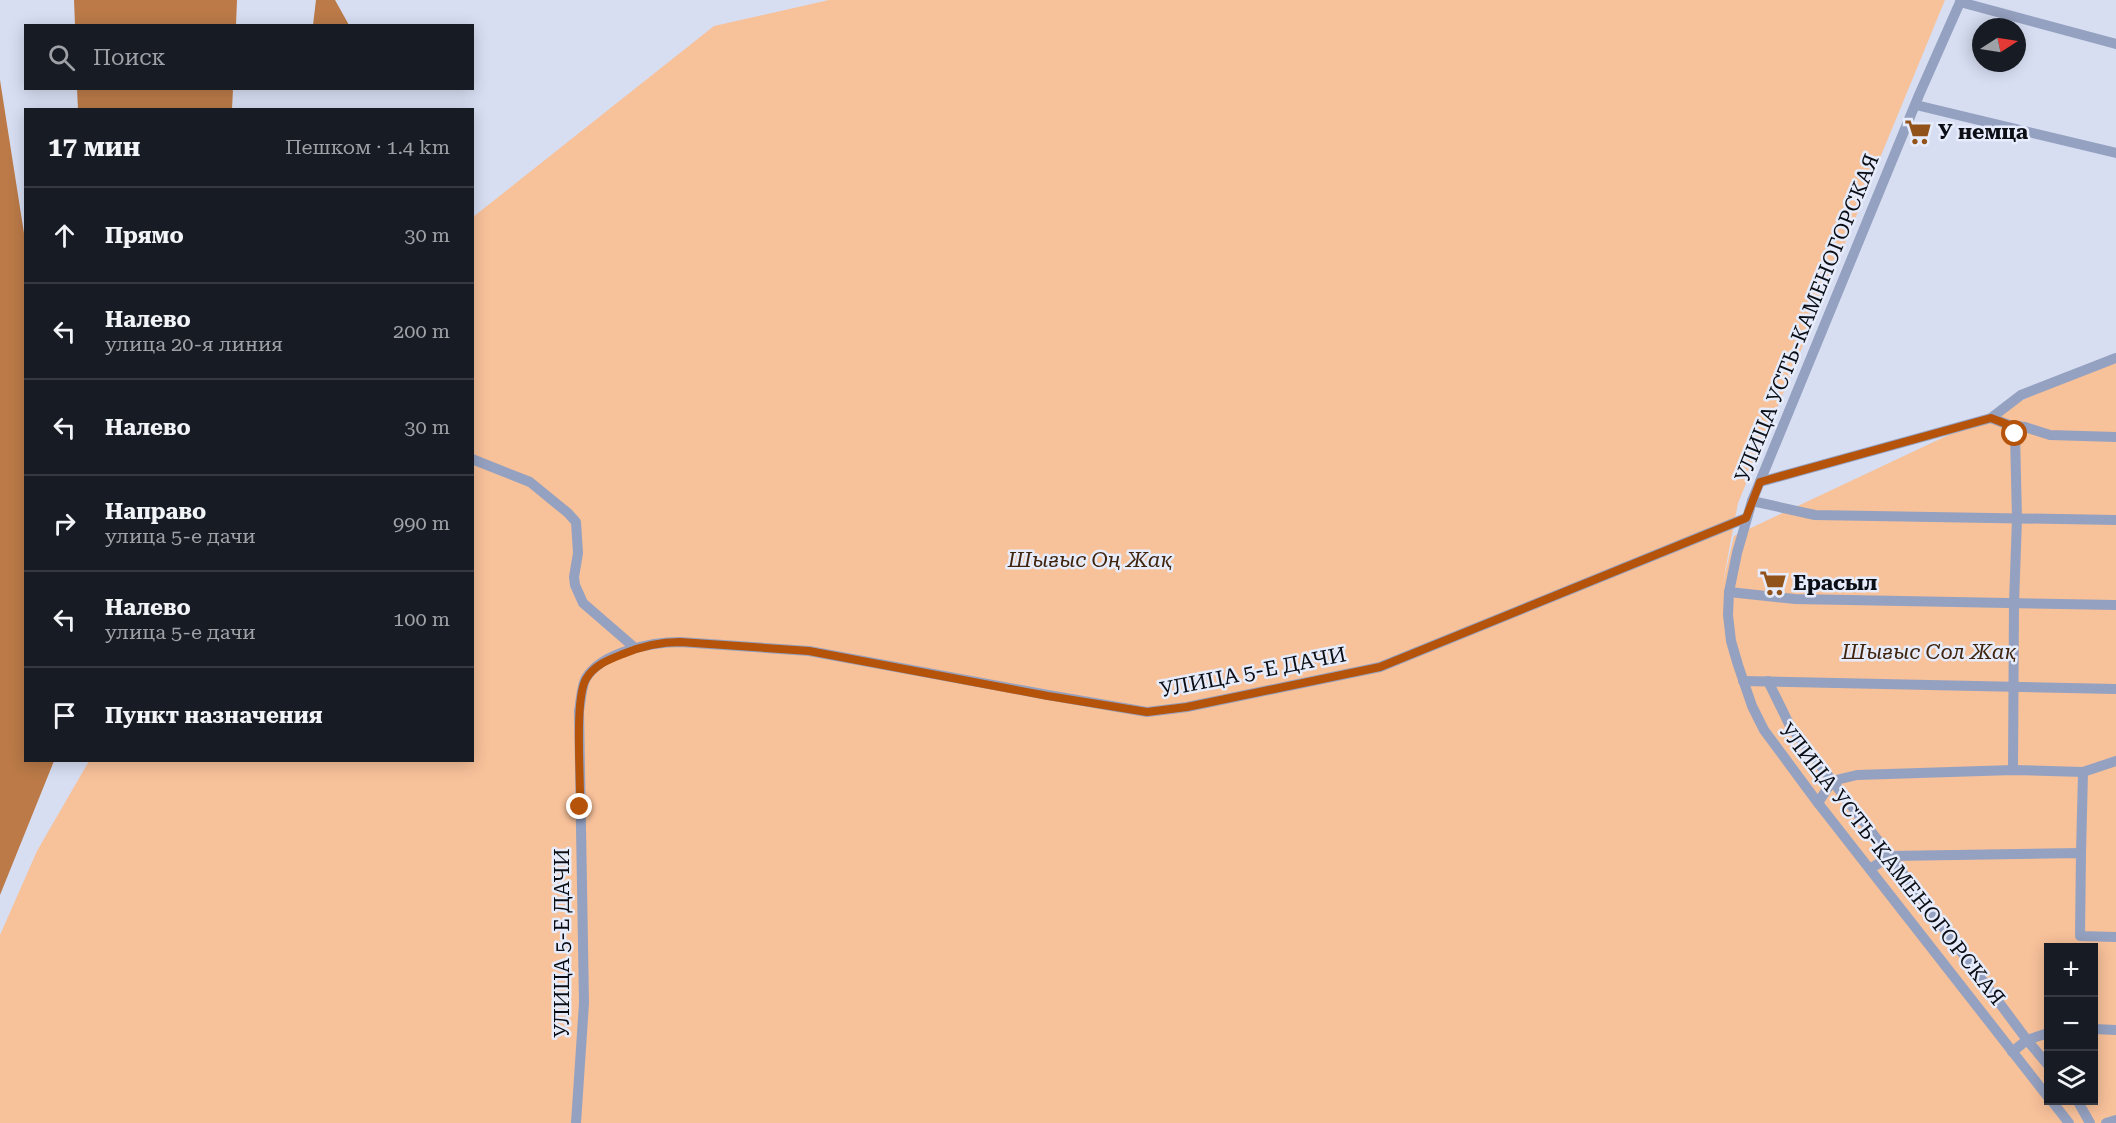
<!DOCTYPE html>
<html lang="ru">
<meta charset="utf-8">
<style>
:root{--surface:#171b24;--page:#20242c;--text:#f1f3f6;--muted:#9ea1a6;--line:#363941}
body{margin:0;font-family:"Roboto Serif",serif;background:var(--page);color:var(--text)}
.controls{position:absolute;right:18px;bottom:18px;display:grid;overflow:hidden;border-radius:0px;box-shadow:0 3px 15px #0003}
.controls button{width:54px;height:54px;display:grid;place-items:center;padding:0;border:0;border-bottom:2px solid var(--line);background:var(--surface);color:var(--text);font:30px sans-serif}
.compass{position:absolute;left:1972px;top:18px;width:54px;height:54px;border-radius:50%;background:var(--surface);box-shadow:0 3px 15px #0003;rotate:78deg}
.stop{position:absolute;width:18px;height:18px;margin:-14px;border:4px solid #b45309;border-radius:50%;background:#fff}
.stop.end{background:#b45309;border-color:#fff;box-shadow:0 2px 6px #0008}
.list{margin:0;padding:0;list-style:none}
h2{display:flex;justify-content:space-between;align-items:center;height:78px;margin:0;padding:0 24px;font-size:26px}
h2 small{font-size:20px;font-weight:400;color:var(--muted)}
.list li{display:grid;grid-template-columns:39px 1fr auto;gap:18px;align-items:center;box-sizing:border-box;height:96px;padding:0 24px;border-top:2px solid var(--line)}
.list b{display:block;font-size:22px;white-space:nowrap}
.list p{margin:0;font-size:20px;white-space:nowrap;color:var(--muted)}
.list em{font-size:20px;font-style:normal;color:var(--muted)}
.icon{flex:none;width:33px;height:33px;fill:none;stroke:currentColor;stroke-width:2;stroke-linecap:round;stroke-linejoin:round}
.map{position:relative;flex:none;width:2116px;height:1123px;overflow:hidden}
.search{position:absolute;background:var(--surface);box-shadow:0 3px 15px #0003;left:24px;top:24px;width:450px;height:66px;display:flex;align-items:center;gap:15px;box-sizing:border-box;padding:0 21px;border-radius:0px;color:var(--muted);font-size:22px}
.panel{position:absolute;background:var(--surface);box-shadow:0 3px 15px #0003;left:24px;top:108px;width:450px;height:654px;border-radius:0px}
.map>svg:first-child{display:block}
.green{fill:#f7c19a;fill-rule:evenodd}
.water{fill:#bb7a48}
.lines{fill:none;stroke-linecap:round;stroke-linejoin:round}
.minor{stroke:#95a1c0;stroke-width:10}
.route{stroke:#b45309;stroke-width:8}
.labels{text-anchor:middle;stroke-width:5;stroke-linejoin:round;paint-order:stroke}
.poi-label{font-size:21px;font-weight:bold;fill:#0b0e14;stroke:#e6ecfb;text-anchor:start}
.street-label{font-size:21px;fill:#0b0e14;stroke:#e6ecfb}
.park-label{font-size:21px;font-style:italic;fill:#40240e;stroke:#e6ecfb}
</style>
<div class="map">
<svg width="2116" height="1123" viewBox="0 0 2116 1123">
<rect width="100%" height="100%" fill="#d7def2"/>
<path class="green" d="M829 0H1945L1738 503 1723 582 1734 536 2116 356V1123H0V935L37 851 89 761 472 760 473 217 714 26ZM2048 948H2094V1100H2048Z"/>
<g class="water">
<path d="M74 0H237L236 25H75Z"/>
<path d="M316 0H335L349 25H313Z"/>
<path d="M0 80 26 246V760L54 761 0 895Z"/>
<path d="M77 89H233L232 109H78Z"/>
</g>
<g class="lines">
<g class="minor">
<path d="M1961 0 1919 95 1752 501 1737 553 1729 592 1728 615 1731 641 1738 665 1752 706 1764 730 1818 803 2048 1097"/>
<path d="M1960 2 2116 44"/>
<path d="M1916 105 2116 153"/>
<path d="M1991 418 2009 425 2015 434 2017 519 2014 603 2013 770"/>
<path d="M2009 425 2025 427 2050 435 2116 437"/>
<path d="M472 459 530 482 568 513 576 522 578 553 574 577 575 585 583 603 635 648"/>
<path d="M1760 482 1991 418 2021 395 2116 358"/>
<path d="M1752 501 1815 515 2116 520"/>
<path d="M1729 592 1795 599 2116 605"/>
<path d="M1743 681 2116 689"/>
<path d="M1768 681 1790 726 1890 856 2027 1040 2048 1065"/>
<path d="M1818 803 1832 781 1857 775 2013 770 2083 772 2116 761"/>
<path d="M2081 853 2083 772"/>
<path d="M1870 869 1890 856 2081 853 2080 936 2116 937"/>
<path d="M2094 1029 2116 1030"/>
<path d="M2012 1052 2027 1040 2048 1033"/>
<path d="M2051 1100 2069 1123"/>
<path d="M2077 1100 2090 1123"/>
<path d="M576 1123 584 1003 579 711C581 701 581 687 586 678 602 652 652 642 680 642L809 651 1048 695 1147 712 1187 707 1380 667 1746 518"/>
<path d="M2106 1123 2116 1120"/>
</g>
</g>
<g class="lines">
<path class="route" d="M580 807C581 780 574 700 586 679 594 665 608 660 623 654 642 646 659 642 680 642L809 651 1048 696 1147 712 1187 707 1380 667 1746 518 1760 482 1991 418 2009 425 2015 434"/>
</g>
<defs>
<symbol id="supermarket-bare" viewBox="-9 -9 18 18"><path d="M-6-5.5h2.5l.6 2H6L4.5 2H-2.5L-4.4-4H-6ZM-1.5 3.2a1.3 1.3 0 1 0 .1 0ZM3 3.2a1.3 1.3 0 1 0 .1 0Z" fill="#92531b" stroke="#e6ecfb" stroke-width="2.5" paint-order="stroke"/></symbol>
</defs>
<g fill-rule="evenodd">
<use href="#supermarket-bare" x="1899" y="113" width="38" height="38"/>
<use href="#supermarket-bare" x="1754" y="564" width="38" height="38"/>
</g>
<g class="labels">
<g class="poi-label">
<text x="1938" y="139">У немца</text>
<text x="1793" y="590">Ерасыл</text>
</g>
<g class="street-label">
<text transform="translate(1807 318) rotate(-68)" y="7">УЛИЦА УСТЬ-КАМЕНОГОРСКАЯ</text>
<text transform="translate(1253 672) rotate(-11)" y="7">УЛИЦА 5-Е ДАЧИ</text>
<text transform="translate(1892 864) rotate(52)" y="7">УЛИЦА УСТЬ-КАМЕНОГОРСКАЯ</text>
<text transform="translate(562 943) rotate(-90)" y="7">УЛИЦА 5-Е ДАЧИ</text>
</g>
<g class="park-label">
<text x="1090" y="567">Шығыс Оң Жақ</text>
<text x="1929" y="659">Шығыс Сол Жақ</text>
</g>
</g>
</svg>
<div class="controls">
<button>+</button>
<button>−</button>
<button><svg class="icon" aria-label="layers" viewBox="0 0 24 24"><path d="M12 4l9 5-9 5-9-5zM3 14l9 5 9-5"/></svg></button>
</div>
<svg class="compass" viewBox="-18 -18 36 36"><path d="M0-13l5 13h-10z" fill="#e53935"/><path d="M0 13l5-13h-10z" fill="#9ea1a6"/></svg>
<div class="stop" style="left:2015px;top:434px"></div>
<div class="stop end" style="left:580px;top:807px"></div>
<div class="search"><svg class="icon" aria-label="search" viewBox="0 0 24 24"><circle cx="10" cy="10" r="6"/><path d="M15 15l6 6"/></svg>Поиск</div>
<section class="panel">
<h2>17 мин<small>Пешком · 1.4 km</small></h2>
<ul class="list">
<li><svg class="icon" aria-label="ahead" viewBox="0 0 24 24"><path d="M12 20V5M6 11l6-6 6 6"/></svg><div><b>Прямо</b></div><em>30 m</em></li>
<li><svg class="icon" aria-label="left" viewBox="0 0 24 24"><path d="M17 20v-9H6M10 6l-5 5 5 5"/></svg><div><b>Налево</b><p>улица 20-я линия</p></div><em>200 m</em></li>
<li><svg class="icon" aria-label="left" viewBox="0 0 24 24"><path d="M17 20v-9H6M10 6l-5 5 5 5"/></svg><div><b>Налево</b></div><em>30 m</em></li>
<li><svg class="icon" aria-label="right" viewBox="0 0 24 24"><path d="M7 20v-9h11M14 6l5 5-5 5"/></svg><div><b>Направо</b><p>улица 5-е дачи</p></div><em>990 m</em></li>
<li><svg class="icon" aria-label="left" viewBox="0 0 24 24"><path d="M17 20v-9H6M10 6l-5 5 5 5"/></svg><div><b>Налево</b><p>улица 5-е дачи</p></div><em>100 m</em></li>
<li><svg class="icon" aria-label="arrive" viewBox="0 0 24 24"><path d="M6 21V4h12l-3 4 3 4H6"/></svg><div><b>Пункт назначения</b></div></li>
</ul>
</section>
</div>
